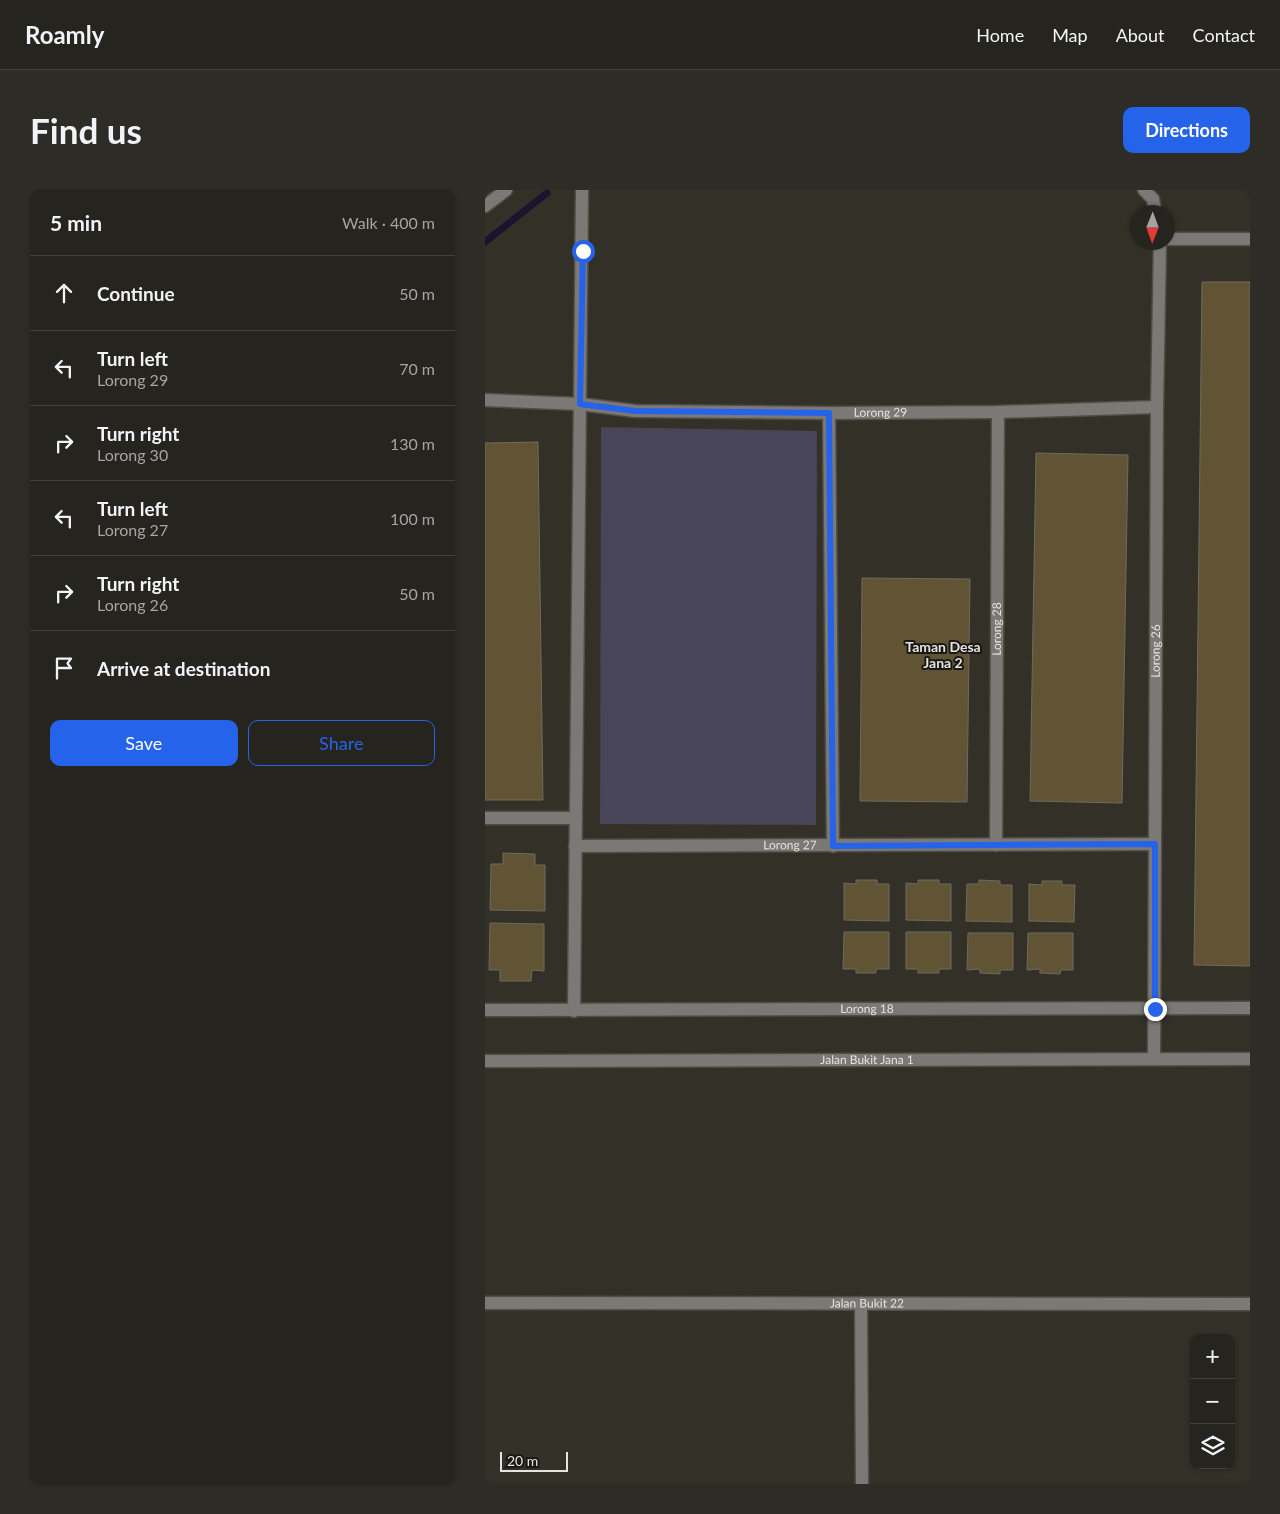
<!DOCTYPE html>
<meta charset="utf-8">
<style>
:root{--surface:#26241e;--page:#2e2c27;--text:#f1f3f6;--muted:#a4a4a4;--line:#42413c;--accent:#2563eb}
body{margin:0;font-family:Lato,sans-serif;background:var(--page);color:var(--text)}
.controls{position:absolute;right:15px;bottom:15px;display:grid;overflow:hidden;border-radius:10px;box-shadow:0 1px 4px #0004}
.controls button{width:45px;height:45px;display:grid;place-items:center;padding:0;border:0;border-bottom:1px solid var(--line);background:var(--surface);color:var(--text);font:25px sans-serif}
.compass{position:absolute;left:645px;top:15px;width:45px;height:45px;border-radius:50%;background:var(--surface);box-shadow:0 1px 4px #0004;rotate:181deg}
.scale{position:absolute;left:15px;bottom:12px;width:68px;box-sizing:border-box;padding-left:5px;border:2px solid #e5e3de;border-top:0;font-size:14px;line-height:18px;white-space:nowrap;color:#e5e3de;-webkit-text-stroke:4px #1a1815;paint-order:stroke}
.stop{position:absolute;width:15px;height:15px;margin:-11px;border:4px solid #2563eb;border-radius:50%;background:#fff}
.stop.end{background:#2563eb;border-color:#fff;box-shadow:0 1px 5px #0008}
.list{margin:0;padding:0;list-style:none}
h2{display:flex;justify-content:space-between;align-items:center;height:65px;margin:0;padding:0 20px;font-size:21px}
h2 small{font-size:16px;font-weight:400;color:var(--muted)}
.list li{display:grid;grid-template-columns:32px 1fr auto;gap:15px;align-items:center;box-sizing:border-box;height:75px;padding:0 20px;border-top:1px solid var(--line)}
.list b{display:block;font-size:19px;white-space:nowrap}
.list p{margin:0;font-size:16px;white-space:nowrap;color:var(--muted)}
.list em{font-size:16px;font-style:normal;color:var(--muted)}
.actions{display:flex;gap:10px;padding:15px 20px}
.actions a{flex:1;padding:11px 0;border:1px solid var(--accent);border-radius:10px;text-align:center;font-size:18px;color:var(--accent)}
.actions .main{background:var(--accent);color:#fff}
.icon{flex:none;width:28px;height:28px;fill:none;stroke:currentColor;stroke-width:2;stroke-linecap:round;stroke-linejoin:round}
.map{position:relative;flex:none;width:765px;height:1294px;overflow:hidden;border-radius:10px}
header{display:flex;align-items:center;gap:30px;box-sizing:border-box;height:70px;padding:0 25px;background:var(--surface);border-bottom:1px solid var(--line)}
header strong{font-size:24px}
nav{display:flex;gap:28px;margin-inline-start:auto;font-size:18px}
.intro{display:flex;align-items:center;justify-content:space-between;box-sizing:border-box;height:120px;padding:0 30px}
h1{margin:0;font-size:35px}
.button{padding:12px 22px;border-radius:10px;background:var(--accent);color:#fff;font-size:18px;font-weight:700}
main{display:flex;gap:30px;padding:0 30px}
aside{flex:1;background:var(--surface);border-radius:10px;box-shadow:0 1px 4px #0004}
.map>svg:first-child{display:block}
.green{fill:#474557}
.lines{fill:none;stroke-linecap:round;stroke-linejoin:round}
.stream{stroke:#1a152f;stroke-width:7}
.building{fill:#605435;stroke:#6e6a61}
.minor-casing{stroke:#4f4d45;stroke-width:15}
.minor{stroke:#7b7975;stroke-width:12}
.route{stroke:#2563eb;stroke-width:6}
.labels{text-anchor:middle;stroke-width:4;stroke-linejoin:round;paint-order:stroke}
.street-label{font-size:12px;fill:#e5e3de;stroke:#1a1815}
.neighbourhood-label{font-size:14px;font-weight:bold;fill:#e5e3de;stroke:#1a1815}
</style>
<header>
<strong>Roamly</strong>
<nav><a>Home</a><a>Map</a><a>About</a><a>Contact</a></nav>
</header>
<div class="intro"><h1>Find us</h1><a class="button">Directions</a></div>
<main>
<aside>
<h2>5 min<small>Walk · 400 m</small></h2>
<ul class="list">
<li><svg class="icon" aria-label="ahead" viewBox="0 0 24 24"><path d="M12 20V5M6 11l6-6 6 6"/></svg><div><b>Continue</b></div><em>50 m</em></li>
<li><svg class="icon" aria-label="left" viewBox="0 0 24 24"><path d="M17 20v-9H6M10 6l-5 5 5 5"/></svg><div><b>Turn left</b><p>Lorong 29</p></div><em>70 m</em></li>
<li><svg class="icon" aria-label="right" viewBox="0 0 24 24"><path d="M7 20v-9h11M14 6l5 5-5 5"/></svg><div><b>Turn right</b><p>Lorong 30</p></div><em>130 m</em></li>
<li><svg class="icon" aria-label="left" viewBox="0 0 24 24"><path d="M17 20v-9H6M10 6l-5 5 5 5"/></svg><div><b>Turn left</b><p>Lorong 27</p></div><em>100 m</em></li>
<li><svg class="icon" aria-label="right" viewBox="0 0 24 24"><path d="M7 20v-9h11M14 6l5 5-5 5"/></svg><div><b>Turn right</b><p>Lorong 26</p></div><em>50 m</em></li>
<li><svg class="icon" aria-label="arrive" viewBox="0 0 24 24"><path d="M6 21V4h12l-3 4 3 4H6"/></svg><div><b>Arrive at destination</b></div></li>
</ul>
<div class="actions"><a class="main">Save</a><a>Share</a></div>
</aside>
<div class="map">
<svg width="765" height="1294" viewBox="0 0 765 1294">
<rect width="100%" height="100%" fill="#333028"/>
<path class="green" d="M116 237 332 241 331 635 115 634Z"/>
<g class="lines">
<path class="stream" d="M0 52 62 3"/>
</g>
<g class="building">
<path d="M717 92H765V776L709 775Z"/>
<path d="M53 252 58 610H0V253Z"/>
<path d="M551 263 643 265 637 613 545 611Z"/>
<path d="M377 388 485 389 482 612 375 611Z"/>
<path d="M18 663 50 664V675H60V721L5 720 6 674H18Z"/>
<path d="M371 690H392V694H404V731L359 730V693L371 694Z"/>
<path d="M433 690H454V694H466V731L421 730V693L433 694Z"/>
<path d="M494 690 515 691V695H527V732L481 731 482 694H494Z"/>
<path d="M557 691H577V695H590L589 732 544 731V694L557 695Z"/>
<path d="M5 733 59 734V781L47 780 46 791H15V780H4Z"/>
<path d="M359 742H404V779H391V783H371V779H358Z"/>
<path d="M421 742H466V779H454V783H433V779H421Z"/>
<path d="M483 743H528V780H515V784L495 783V779L482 780Z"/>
<path d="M543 743H588V780H576L575 784 555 783V779L542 780Z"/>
</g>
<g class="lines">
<defs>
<g id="minor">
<path d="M659 0 668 9 670 22"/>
<path d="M0 16 21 0"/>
<path d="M682 49H765"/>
<path id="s1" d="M0 210 95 214 150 221 344 223 513 222 672 217"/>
<path d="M344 223 348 656"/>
<path d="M0 628H91"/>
<path id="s2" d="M511 655 513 222"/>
<path id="s3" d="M90 656 670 654"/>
<path id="s4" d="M0 820 765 818"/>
<path d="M89 821 97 0"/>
<path id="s5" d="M669 869 672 217 675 52"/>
<path id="s6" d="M0 871 765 869"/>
<path id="s7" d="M0 1113 765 1114"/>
<path d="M376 1113 377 1294"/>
</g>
</defs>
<use href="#minor" class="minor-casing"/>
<use href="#minor" class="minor"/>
</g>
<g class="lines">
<path class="route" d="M98 61 95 214 150 221 344 223 348 656 670 654V819"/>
</g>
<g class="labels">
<g class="street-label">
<text dy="4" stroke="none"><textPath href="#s1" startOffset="396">Lorong 29</textPath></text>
<text dy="4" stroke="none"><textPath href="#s2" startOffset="216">Lorong 28</textPath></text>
<text dy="4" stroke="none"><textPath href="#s5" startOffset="408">Lorong 26</textPath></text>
<text dy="4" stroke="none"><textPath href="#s3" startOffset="215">Lorong 27</textPath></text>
<text dy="4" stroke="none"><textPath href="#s4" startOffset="382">Lorong 18</textPath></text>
<text dy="4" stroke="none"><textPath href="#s6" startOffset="382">Jalan Bukit Jana 1</textPath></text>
<text dy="4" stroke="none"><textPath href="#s7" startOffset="382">Jalan Bukit 22</textPath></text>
</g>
<g class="neighbourhood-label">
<text x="458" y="462">Taman Desa<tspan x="458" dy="16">Jana 2</tspan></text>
</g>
</g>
</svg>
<div class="controls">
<button>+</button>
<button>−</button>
<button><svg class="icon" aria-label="layers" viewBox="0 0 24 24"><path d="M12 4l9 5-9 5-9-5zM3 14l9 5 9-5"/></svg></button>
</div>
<svg class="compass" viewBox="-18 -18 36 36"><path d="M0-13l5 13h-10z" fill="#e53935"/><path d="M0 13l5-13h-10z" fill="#a4a4a4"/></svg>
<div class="scale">20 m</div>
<div class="stop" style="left:98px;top:61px"></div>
<div class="stop end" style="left:670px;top:819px"></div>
</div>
</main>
